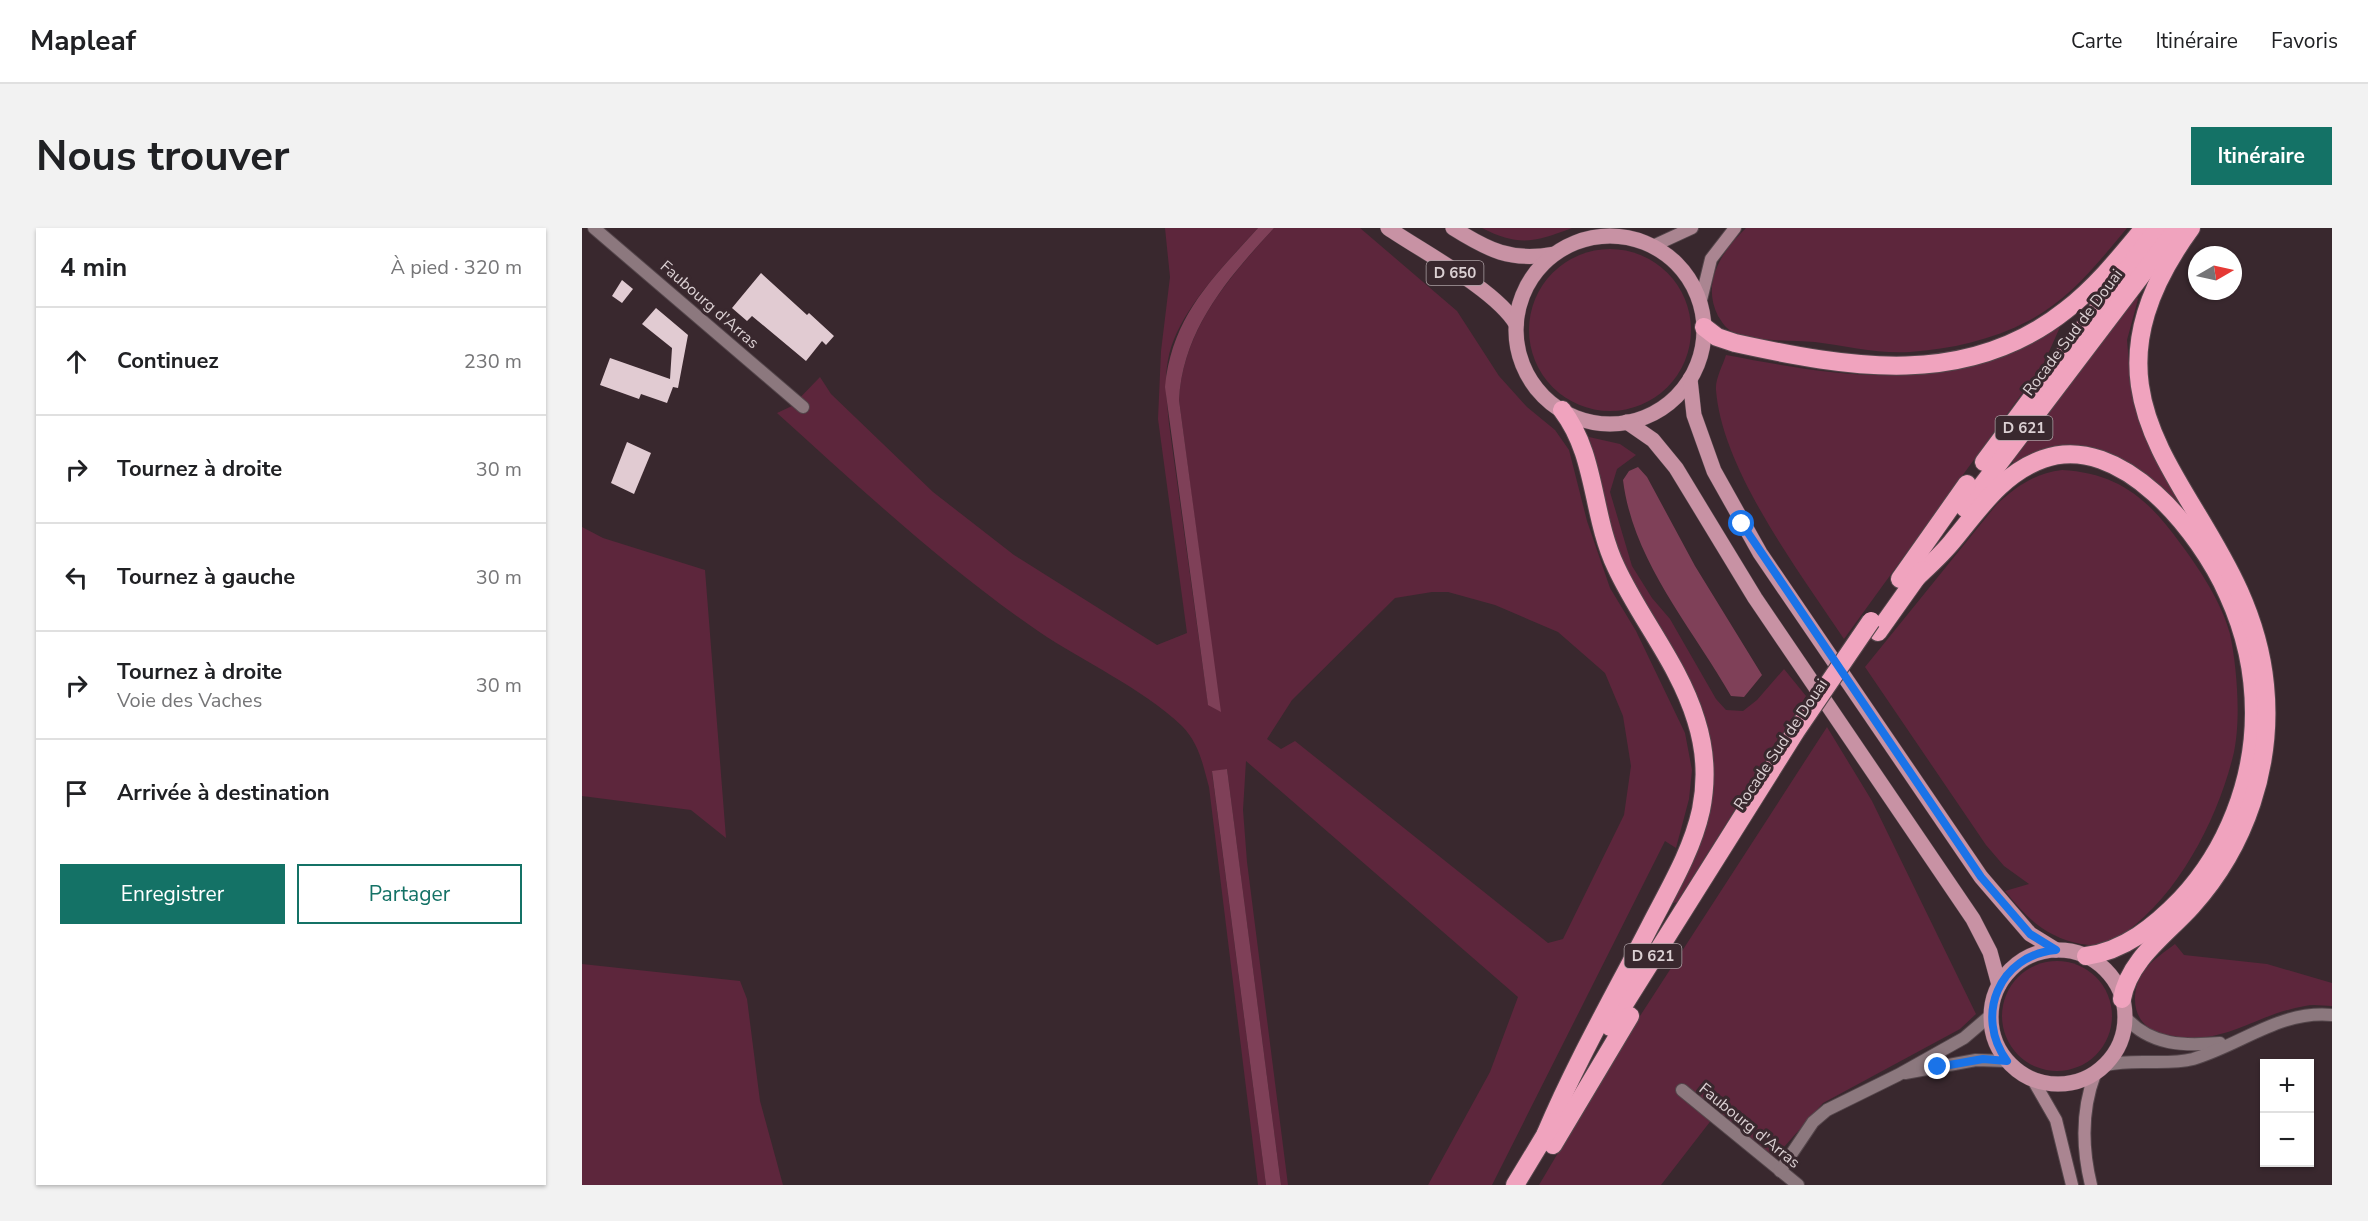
<!DOCTYPE html>
<html lang="fr">
<meta charset="utf-8">
<style>
:root{--surface:#fff;--page:#f2f2f2;--text:#202124;--muted:#757577;--line:#e0e0e0;--accent:#147266}
body{margin:0;font-family:"Nunito Sans",sans-serif;background:var(--page);color:var(--text)}
.controls{position:absolute;right:18px;bottom:18px;display:grid;overflow:hidden;border-radius:0px;box-shadow:0 2px 4px #0004}
.controls button{width:54px;height:54px;display:grid;place-items:center;padding:0;border:0;border-bottom:2px solid var(--line);background:var(--surface);color:var(--text);font:30px sans-serif}
.compass{position:absolute;left:1606px;top:18px;width:54px;height:54px;border-radius:50%;background:var(--surface);box-shadow:0 2px 4px #0004;rotate:81deg}
.stop{position:absolute;width:18px;height:18px;margin:-14px;border:4px solid #1a73e8;border-radius:50%;background:#fff}
.stop.end{background:#1a73e8;border-color:#fff;box-shadow:0 2px 6px #0008}
.list{margin:0;padding:0;list-style:none}
h2{display:flex;justify-content:space-between;align-items:center;height:78px;margin:0;padding:0 24px;font-size:26px}
h2 small{font-size:20px;font-weight:400;color:var(--muted)}
.list li{display:grid;grid-template-columns:39px 1fr auto;gap:18px;align-items:center;box-sizing:border-box;height:108px;padding:0 24px;border-top:2px solid var(--line)}
.list b{display:block;font-size:22px;white-space:nowrap}
.list p{margin:0;font-size:20px;white-space:nowrap;color:var(--muted)}
.list em{font-size:20px;font-style:normal;color:var(--muted)}
.actions{display:flex;gap:12px;padding:18px 24px}
.actions a{flex:1;padding:14px 0;border:2px solid var(--accent);border-radius:0px;text-align:center;font-size:21px;color:var(--accent)}
.actions .main{background:var(--accent);color:#fff}
.icon{flex:none;width:33px;height:33px;fill:none;stroke:currentColor;stroke-width:2;stroke-linecap:round;stroke-linejoin:round}
.map{position:relative;flex:none;width:1750px;height:957px;overflow:hidden;border-radius:0px}
header{display:flex;align-items:center;gap:36px;box-sizing:border-box;height:84px;padding:0 30px;background:var(--surface);border-bottom:2px solid var(--line)}
header strong{font-size:28px}
nav{display:flex;gap:33px;margin-inline-start:auto;font-size:21px}
.intro{display:flex;align-items:center;justify-content:space-between;box-sizing:border-box;height:144px;padding:0 36px}
h1{margin:0;font-size:42px}
.button{padding:15px 27px;border-radius:0px;background:var(--accent);color:#fff;font-size:21px;font-weight:700}
main{display:flex;gap:36px;padding:0 36px}
aside{flex:1;background:var(--surface);border-radius:0px;box-shadow:0 2px 4px #0004}
.map>svg:first-child{display:block}
.green{fill:#5d263c;fill-rule:evenodd}
.water{fill:#7f4058}
.building{fill:#e1cbd2}
.lines{fill:none;stroke-linecap:round;stroke-linejoin:round}
.street-casing{stroke:#54464b;stroke-width:14}
.secondary-casing{stroke:#54464b;stroke-width:14}
.primary-casing{stroke:#54464b;stroke-width:16}
.highway-casing{stroke:#54464b;stroke-width:20}
.street{stroke:#8c787e;stroke-width:12}
.secondary{stroke:#aa8591;stroke-width:12}
.primary{stroke:#c892a4;stroke-width:15}
.highway{stroke:#f0a3be;stroke-width:18}
.highway-bridge-casing{stroke:#54464b;stroke-width:20;stroke-linecap:butt}
.highway-bridge{stroke:#f0a3be;stroke-width:18}
.route{stroke:#1a73e8;stroke-width:8}
.labels{text-anchor:middle;stroke-width:6;stroke-linejoin:round;paint-order:stroke}
.shield{fill:#39282e;stroke:#aa9ea2;stroke-width:1.5}
.shield-label{font-size:15px;font-weight:bold;fill:#dbd0d3}
.street-label{font-size:16px;fill:#dbd0d3;stroke:#39282e}
</style>
<header>
<strong>Mapleaf</strong>
<nav><a>Carte</a><a>Itinéraire</a><a>Favoris</a></nav>
</header>
<div class="intro"><h1>Nous trouver</h1><a class="button">Itinéraire</a></div>
<main>
<aside>
<h2>4 min<small>À pied · 320 m</small></h2>
<ul class="list">
<li><svg class="icon" aria-label="ahead" viewBox="0 0 24 24"><path d="M12 20V5M6 11l6-6 6 6"/></svg><div><b>Continuez</b></div><em>230 m</em></li>
<li><svg class="icon" aria-label="right" viewBox="0 0 24 24"><path d="M7 20v-9h11M14 6l5 5-5 5"/></svg><div><b>Tournez à droite</b></div><em>30 m</em></li>
<li><svg class="icon" aria-label="left" viewBox="0 0 24 24"><path d="M17 20v-9H6M10 6l-5 5 5 5"/></svg><div><b>Tournez à gauche</b></div><em>30 m</em></li>
<li><svg class="icon" aria-label="right" viewBox="0 0 24 24"><path d="M7 20v-9h11M14 6l5 5-5 5"/></svg><div><b>Tournez à droite</b><p>Voie des Vaches</p></div><em>30 m</em></li>
<li><svg class="icon" aria-label="arrive" viewBox="0 0 24 24"><path d="M6 21V4h12l-3 4 3 4H6"/></svg><div><b>Arrivée à destination</b></div></li>
</ul>
<div class="actions"><a class="main">Enregistrer</a><a>Partager</a></div>
</aside>
<div class="map">
<svg width="1750" height="957" viewBox="0 0 1750 957">
<rect width="100%" height="100%" fill="#39282e"/>
<g class="green">
<path d="M583 0H676C645 34 594 85 586 132 582 153 585 174 587 196L626 476 638 483 597 172C601 101 646 51 692 0H778L875 83 917 148 945 179 973 202 987 222 1005 293 1028 360 1054 403 1103 505 1110 542 1107 571 1094 620 1083 613 910 957H846L908 844 936 769 664 533 661 582 665 634 706 957H699L645 541 630 544 684 957H676L627 559C621 537 617 515 600 498 559 459 503 435 456 403 363 339 279 261 195 185L210 178 238 149 249 166 351 264 432 327 575 417 605 405 576 191 579 123 588 49ZM850 364H866L913 377 976 404 1023 445 1041 488 1049 538 1042 587 981 711 966 715 713 513 699 521 685 511 710 472 813 370Z"/>
<path d="M900 0H990C953 14 937 19 900 0Z"/>
<path d="M1164 0H1545C1516 35 1487 72 1446 93 1410 112 1369 121 1328 124 1296 126 1264 118 1233 114 1209 112 1173 114 1151 104 1144 101 1140 94 1136 88 1119 54 1140 23 1164 0Z"/>
<circle cx="1028" cy="102" r="81"/>
<path d="M1553 64 1556 71 1545 112 1549 160 1559 200 1577 238 1600 278 1596 279C1566 254 1522 211 1480 218 1462 220 1447 228 1432 236L1428 229Z"/>
<path d="M1478 99 1462 135 1262 411C1218 345 1140 242 1134 162 1133 151 1141 137 1144 127 1271 151 1359 166 1478 99Z"/>
<path d="M1007 209 1038 216 1054 227 1035 241 1028 264 1050 338 1070 370 1088 391 1134 471 1144 482 1161 483 1175 472 1202 441 1224 468 1095 674 1091 675 1122 604 1132 563 1129 519 1044 342 1030 305Z"/>
<path d="M1480 242C1535 245 1566 270 1598 315 1617 340 1640 375 1648 406 1655 439 1659 491 1652 524 1637 588 1598 665 1544 704 1539 708 1532 715 1526 717 1517 719 1507 717 1499 716 1463 709 1445 690 1423 663L1447 656 1422 638 1404 617 1283 439 1415 276C1435 258 1453 245 1480 242Z"/>
<path d="M0 299 21 310 123 342 144 610 109 582 0 568Z"/>
<path d="M1245 499 1290 573 1394 786 1378 801 1241 875 1193 929 1134 886 1079 957H957L1047 805Z"/>
<path d="M1593 716 1602 727 1685 736 1750 755V778C1741 778 1731 776 1723 778 1669 787 1638 823 1578 805 1563 801 1553 788 1553 772 1553 743 1572 732 1593 716Z"/>
<circle cx="1475" cy="788" r="55"/>
<path d="M0 736 158 753 165 771 178 873 201 957H0Z"/>
</g>
<g class="water">
<path d="M676 0H692C646 50 601 101 597 172L639 484 626 477 583 159C590 88 630 51 676 0Z"/>
<path d="M1056 239 1065 249 1113 338 1180 447 1162 469 1149 468C1109 398 1051 333 1041 252L1047 243Z"/>
<path d="M645 541 651 587 699 957H684L630 543Z"/>
</g>
<g class="building">
<path d="M179 45 225 87 227 85 252 108 244 117 240 113 224 133 170 88 165 93 150 80Z"/>
<path d="M40 52 51 61 40 75 30 68Z"/>
<path d="M74 80 106 107 96 160 91 159 85 175 59 166 57 171 18 157 28 130 88 151 90 120 60 96Z"/>
<path d="M45 214 69 225 52 266 29 255Z"/>
</g>
<g class="lines">
<defs>
<g id="street">
<path d="M12 0 221 179"/>
<path d="M1543 789C1569 818 1602 818 1638 815"/>
<path d="M1524 837C1553 830 1583 838 1611 831 1659 817 1698 782 1750 787"/>
<path d="M1323 845 1394 832 1425 833"/>
<path d="M1100 862 1216 957"/>
<path d="M1198 943 1231 894 1245 882 1316 847 1382 810 1409 787"/>
</g>
<g id="secondary">
<path d="M1071 18 1110 0"/>
<path d="M1118 76 1129 31 1153 0"/>
<path d="M1451 852 1474 892 1490 957"/>
<path d="M1509 957C1500 920 1499 883 1513 846"/>
</g>
<g id="primary">
<path d="M806 0C841 24 914 62 934 96"/>
<path d="M871 0C906 22 929 34 972 26"/>
<circle cx="1028" cy="102" r="94"/>
<path d="M1108 151 1112 187 1132 243 1178 325 1399 649 1448 706 1474 722"/>
<path d="M1045 194 1071 212 1094 240 1173 370 1391 691 1408 724 1417 757"/>
<circle cx="1476" cy="789" r="67"/>
</g>
<g id="highway">
<path d="M1122 99 1135 109 1153 115C1267 140 1385 161 1484 82 1514 59 1538 29 1562 0"/>
<path d="M1402 234 1576 0"/>
<path d="M1383 280 1593 3"/>
<path d="M1334 350C1346 339 1358 328 1369 315 1396 283 1419 246 1461 231 1539 203 1619 305 1646 367 1663 404 1672 445 1672 485 1672 553 1645 622 1599 671 1573 698 1542 723 1504 728"/>
<path d="M1318 351 1385 256"/>
<path d="M1296 404 1340 342"/>
<path d="M1540 771C1547 731 1585 706 1610 678 1664 618 1691 537 1683 457 1665 270 1463 200 1609 0"/>
<path d="M1028 799 1214 503"/>
<path d="M964 905C994 834 1033 766 1068 698 1087 661 1110 623 1119 582 1125 552 1123 520 1114 492 1097 436 1058 391 1034 339 1009 286 1015 228 980 182"/>
<path d="M971 917 1048 788"/>
<path d="M933 957 971 894"/>
</g>
</defs>
<use href="#street" class="street-casing"/>
<use href="#secondary" class="secondary-casing"/>
<use href="#primary" class="primary-casing"/>
<use href="#highway" class="highway-casing"/>
<use href="#street" class="street"/>
<use href="#secondary" class="secondary"/>
<use href="#primary" class="primary"/>
<use href="#highway" class="highway"/>
<defs>
<path id="highway-bridge" d="M1214 503 1289 393"/>
</defs>
<use href="#highway-bridge" class="highway-bridge-casing"/>
<use href="#highway-bridge" class="highway-bridge"/>
</g>
<g class="lines">
<path class="route" d="M1160 296 1399 649 1448 706 1474 722C1417 727 1392 788 1425 833L1401 831 1356 839"/>
</g>
<g class="labels">
<g class="shield">
<rect x="844.5" y="33" width="57" height="24" rx="4.5"/>
<rect x="1413.5" y="188" width="57" height="24" rx="4.5"/>
<rect x="1042.5" y="716" width="57" height="24" rx="4.5"/>
</g>
<g class="shield-label">
<text x="873" y="50">D 650</text>
<text x="1442" y="205">D 621</text>
<text x="1071" y="733">D 621</text>
</g>
<g class="street-label">
<text transform="translate(128 76) rotate(41)" y="6">Faubourg d'Arras</text>
<text transform="translate(1490 104) rotate(-53)" y="6">Rocade Sud de Douai</text>
<text transform="translate(1198 516) rotate(-56)" y="6">Rocade Sud de Douai</text>
<text transform="translate(1168 897) rotate(39)" y="6">Faubourg d'Arras</text>
</g>
</g>
</svg>
<div class="controls">
<button>+</button>
<button>−</button>
</div>
<svg class="compass" viewBox="-18 -18 36 36"><path d="M0-13l5 13h-10z" fill="#e53935"/><path d="M0 13l5-13h-10z" fill="#757577"/></svg>
<div class="stop" style="left:1160px;top:296px"></div>
<div class="stop end" style="left:1356px;top:839px"></div>
</div>
</main>
